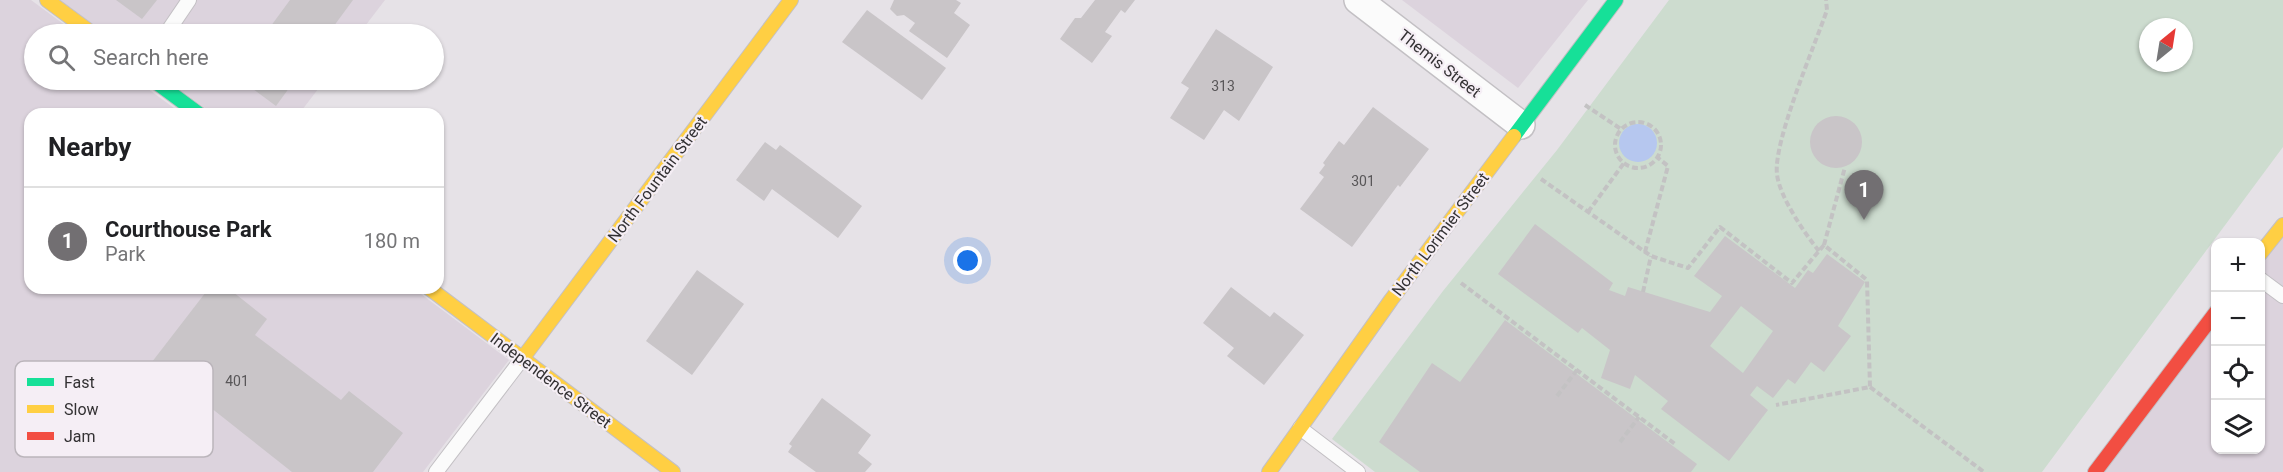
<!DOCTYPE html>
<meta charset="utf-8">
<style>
:root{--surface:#fff;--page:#f6f6f6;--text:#202124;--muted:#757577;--line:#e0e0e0;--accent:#726f72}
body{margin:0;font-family:Roboto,sans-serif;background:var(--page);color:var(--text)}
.controls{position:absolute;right:18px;bottom:18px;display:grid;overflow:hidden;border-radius:12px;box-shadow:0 2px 4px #0004}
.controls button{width:54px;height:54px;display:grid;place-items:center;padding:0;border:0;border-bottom:2px solid var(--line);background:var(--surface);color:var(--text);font:30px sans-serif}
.compass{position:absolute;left:2139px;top:18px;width:54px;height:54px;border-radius:50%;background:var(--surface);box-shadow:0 2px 4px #0004;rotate:30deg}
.you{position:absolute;left:968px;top:261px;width:21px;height:21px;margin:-15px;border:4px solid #fff;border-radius:50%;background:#1a73e8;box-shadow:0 0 0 9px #1a73e833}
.badge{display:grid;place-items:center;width:39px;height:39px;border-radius:50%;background:var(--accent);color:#fff;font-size:20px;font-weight:700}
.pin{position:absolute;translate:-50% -50px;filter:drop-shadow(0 2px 3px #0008)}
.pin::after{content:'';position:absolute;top:32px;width:21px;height:18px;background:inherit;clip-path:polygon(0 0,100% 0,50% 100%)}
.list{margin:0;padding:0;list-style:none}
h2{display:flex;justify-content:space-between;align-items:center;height:78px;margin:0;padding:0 24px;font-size:26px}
h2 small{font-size:20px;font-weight:400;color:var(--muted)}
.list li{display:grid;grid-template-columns:39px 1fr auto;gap:18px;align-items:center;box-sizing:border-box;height:108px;padding:0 24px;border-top:2px solid var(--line)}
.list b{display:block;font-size:22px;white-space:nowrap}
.list p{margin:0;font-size:20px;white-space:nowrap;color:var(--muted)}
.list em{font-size:20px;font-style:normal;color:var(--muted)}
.icon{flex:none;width:33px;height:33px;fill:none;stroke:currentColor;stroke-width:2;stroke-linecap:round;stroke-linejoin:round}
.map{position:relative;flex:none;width:2283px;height:472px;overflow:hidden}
.search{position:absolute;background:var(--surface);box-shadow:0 2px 4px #0004;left:24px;top:24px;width:420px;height:66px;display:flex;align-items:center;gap:15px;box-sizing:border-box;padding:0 21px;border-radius:33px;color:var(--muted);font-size:22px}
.panel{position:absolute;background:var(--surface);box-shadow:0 2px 4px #0004;left:24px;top:108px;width:420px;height:186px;border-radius:18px}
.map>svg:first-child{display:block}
.built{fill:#dcd3dd}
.green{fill:#cddccf;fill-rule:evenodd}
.water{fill:#b6c7ef}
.building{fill:#c9c5c8;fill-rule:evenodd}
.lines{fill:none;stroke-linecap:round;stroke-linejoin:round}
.lane-casing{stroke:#c3c0c4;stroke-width:16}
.street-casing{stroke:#c3c0c4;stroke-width:30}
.fast-casing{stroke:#c3c0c4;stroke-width:16}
.slow-casing{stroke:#c3c0c4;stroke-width:16}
.jam-casing{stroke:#c3c0c4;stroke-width:16}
.path{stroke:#c3c2c3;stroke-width:4;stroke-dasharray:6 3;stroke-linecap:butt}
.lane{stroke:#fbfbfb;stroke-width:14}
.street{stroke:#fbfbfb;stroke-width:27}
.fast{stroke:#16e098;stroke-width:14}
.slow{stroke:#ffcf43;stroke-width:14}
.jam{stroke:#f24e42;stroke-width:14}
.labels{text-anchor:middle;stroke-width:4.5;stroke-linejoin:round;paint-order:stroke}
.number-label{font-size:14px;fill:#585658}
.street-label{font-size:16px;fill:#333133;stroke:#f5eef5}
.key{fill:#f5eef5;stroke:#bbb5bb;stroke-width:1.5}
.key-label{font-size:16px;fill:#333133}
</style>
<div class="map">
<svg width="2283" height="472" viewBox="0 0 2283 472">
<rect width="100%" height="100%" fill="#e6e2e7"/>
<g class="built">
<path d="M0 0H31L77 34H34V80H136L182 114H30V288H413L509 360 423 472H0Z"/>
<path d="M60 0H385L359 34H106Z"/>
<path d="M1402 0H1588L1518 88Z"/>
<path d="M167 80H325L299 114H213Z"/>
<path d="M2283 229V472H2099L2215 318 2216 450H2260L2261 259Z"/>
</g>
<path class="green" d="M1669 0H2283V147L2042 472H1375L1332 439 1443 291 1557 150ZM2148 27H2184V63H2148Z"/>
<circle class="water" cx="1638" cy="143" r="19"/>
<g class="building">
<path d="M116 0H157L142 19Z"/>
<path d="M290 0H353L328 34H265Z"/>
<path d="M894 0H956L961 3 954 13 970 25 947 58 909 31 915 23 904 15 897 16 890 9Z"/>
<path d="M1095 0H1135L1125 13 1121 10 1105 32 1112 36 1092 63 1060 39 1075 18H1081Z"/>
<path d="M867 10 946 68 922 100 842 42Z"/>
<path d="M1216 29 1273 67 1239 121 1224 110 1204 140 1170 118 1189 88 1181 83Z"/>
<path d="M241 80H295L276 106Z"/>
<path d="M1373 107 1429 149 1400 187 1398 185 1352 247 1300 209 1324 177 1319 173 1325 165 1323 163 1339 141 1344 145Z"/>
<circle cx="1836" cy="142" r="26"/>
<path d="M765 142 776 150 780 145 862 206 838 238 772 189 764 201 736 180Z"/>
<path d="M1535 224 1613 283 1609 290 1625 296 1628 287 1710 312 1722 296 1694 276 1725 236 1795 288 1808 270 1813 273 1827 254 1865 282 1838 326 1851 336 1824 372 1811 362 1795 384 1788 379 1773 398 1757 386 1750 395 1768 410 1729 461 1661 409 1668 401 1635 375 1630 389 1601 378 1610 350 1582 328 1578 333 1498 274ZM1741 306 1773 331 1743 373 1710 346Z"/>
<path d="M697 270 744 304 692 375 646 341Z"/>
<path d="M1231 287 1270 317 1274 312 1304 335 1264 385 1227 356 1234 348 1203 323Z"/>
<path d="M209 288H228L267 319 255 335 341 400 349 391 403 433 373 472H292L196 396 189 405 145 371Z"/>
<path d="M1505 320 1697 464 1691 472H1420L1379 442 1432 363 1460 382Z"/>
<path d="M822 398 871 435 858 453 872 464 865 472H816L788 452 792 446 789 444Z"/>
</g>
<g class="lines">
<defs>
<g id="lane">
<path d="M166 34 189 0"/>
<path d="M2260 279 2283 296"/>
<path d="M1300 428 1358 472"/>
<path d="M436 472 522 359"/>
</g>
<path id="street" d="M1358 0 1521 125"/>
<g id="fast">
<path d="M153 80 199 114"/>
<path d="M1514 136 1616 0"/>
</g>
<g id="slow">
<path d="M47 0 93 34"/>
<path d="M2260 254 2283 225"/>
<path d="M429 288 673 472"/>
<path d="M522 359 791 0"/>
<path d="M1269 472 1391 300 1514 136"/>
</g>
<path id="jam" d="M2095 472 2216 312"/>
</defs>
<use href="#lane" class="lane-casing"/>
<use href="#street" class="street-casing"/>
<use href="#fast" class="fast-casing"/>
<use href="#slow" class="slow-casing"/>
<use href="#jam" class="jam-casing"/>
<g class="path">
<path d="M1585 105 1621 129"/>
<circle cx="1638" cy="145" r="23"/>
<path d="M1541 179 1651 256 1688 268 1720 227 1792 283 1824 245 1867 280 1870 387 1776 405"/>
<path d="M1588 212 1624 163"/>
<path d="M1824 245 1845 167"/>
<path d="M1819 251C1805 234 1779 196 1777 174 1773 142 1815 45 1827 10L1826 0"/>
<path d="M1645 252 1668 166 1657 157"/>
<path d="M1461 283 1675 444"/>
<path d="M1643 292 1651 256"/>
<path d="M1870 387 1984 472"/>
<path d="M1557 396 1577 370"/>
<path d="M1620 442 1639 417"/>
</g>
<use href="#lane" class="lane"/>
<use href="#street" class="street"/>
<use href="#fast" class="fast"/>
<use href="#slow" class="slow"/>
<use href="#jam" class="jam"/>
</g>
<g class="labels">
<g class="number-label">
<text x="1223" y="91">313</text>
<text x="1363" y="186">301</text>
<text x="237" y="386">401</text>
</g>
<g class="street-label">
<text transform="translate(1440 63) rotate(38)" y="6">Themis Street</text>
<text transform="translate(657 179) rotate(-53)" y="6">North Fountain Street</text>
<text transform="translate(1440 234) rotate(-53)" y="6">North Lorimier Street</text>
<text transform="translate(551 380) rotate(37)" y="6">Independence Street</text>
</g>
</g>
<rect x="15" y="361" width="198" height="96" rx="9" class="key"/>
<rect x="27" y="378" width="27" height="8" fill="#16e098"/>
<rect x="27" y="405" width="27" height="8" fill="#ffcf43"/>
<rect x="27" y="432" width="27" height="8" fill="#f24e42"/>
<g class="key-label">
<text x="64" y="388">Fast</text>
<text x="64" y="415">Slow</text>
<text x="64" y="442">Jam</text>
</g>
</svg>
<div class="controls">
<button>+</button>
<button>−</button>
<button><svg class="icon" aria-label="locate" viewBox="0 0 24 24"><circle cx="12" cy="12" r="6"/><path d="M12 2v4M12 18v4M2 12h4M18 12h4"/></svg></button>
<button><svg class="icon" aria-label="layers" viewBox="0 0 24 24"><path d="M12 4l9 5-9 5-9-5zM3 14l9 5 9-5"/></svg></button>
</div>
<svg class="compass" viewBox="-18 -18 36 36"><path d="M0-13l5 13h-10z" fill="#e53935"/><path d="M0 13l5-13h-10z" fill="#757577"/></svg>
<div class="you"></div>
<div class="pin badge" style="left:1864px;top:220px">1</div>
<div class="search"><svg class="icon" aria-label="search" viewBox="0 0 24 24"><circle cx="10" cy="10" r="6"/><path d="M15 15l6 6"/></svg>Search here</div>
<section class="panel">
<h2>Nearby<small></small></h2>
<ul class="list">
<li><span class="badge">1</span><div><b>Courthouse Park</b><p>Park</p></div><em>180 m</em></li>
</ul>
</section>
</div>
